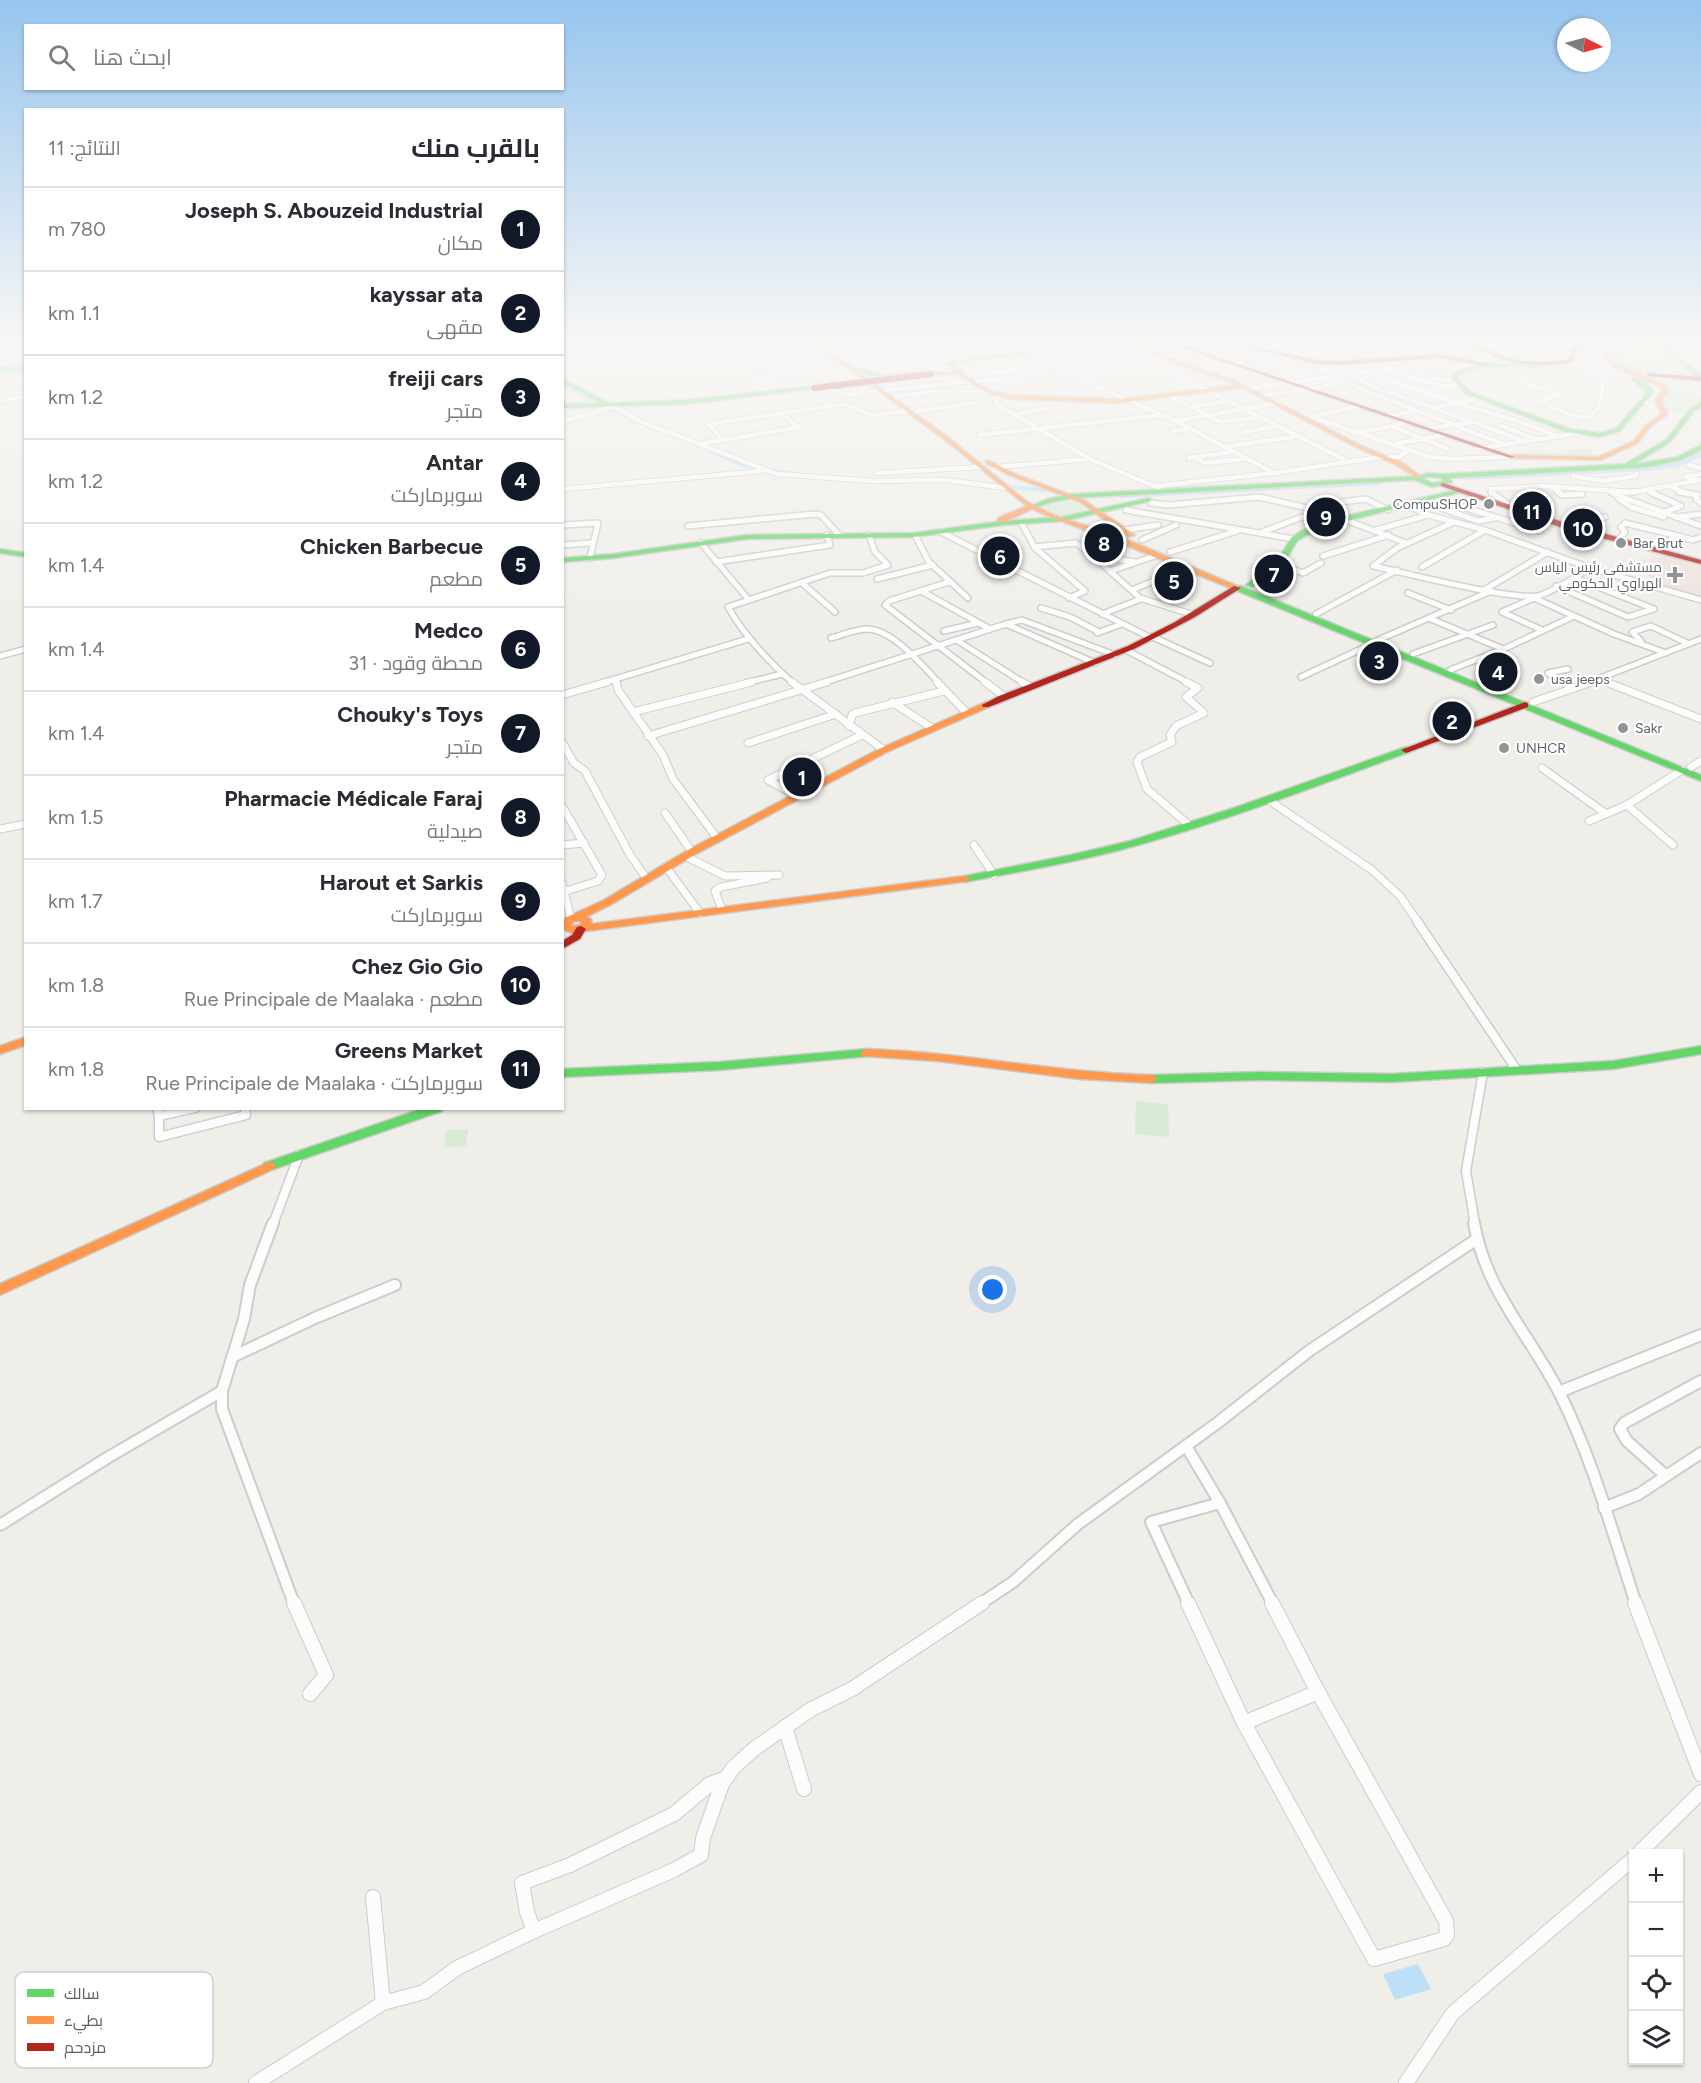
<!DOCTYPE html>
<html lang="ar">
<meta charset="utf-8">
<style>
:root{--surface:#fff;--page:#f2f2f3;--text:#2b2b33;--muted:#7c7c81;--line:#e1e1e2;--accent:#111827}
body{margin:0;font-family:Figtree,Cairo,sans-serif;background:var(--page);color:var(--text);direction:rtl}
.controls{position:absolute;right:18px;bottom:18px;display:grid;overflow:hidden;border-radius:0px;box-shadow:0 2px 4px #0004}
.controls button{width:54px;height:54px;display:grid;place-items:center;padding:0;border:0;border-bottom:2px solid var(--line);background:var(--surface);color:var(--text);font:30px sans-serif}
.compass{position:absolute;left:1557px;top:18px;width:54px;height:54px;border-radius:50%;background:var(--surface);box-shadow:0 2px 4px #0004;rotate:96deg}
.you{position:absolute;left:993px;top:1290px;width:21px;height:21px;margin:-15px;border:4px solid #fff;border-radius:50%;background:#1a73e8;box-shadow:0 0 0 9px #1a73e833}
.badge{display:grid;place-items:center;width:39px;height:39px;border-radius:50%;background:var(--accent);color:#fff;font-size:20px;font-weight:700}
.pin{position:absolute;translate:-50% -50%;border:3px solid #fff;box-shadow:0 2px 6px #0006}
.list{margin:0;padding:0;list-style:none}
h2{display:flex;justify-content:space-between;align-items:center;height:78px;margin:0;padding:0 24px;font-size:26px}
h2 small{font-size:20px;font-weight:400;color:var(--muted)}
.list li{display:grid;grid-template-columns:39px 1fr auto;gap:18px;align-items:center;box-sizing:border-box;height:84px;padding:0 24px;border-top:2px solid var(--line)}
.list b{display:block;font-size:22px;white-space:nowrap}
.list p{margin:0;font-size:20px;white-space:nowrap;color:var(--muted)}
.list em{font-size:20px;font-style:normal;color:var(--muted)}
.icon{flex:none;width:33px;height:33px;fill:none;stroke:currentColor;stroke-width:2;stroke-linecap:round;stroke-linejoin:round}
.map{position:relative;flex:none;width:1701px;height:2083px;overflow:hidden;direction:ltr}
.search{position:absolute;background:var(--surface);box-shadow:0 2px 4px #0004;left:24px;top:24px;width:540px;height:66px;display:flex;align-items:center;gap:15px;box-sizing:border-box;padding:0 21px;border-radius:0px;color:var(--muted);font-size:22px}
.panel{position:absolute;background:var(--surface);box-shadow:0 2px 4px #0004;left:24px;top:108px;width:540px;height:1002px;border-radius:0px;direction:rtl}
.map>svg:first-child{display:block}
.medical{fill:#eee2de}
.green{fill:#d7ebd4}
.water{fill:#bedff8}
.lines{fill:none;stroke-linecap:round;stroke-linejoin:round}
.river{fill:#bedff8;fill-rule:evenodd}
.street-far5-casing{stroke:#cccccb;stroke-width:6}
.street-far4-casing{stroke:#cccccb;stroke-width:8}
.street-far3-casing{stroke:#cccccb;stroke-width:9}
.street-far2-casing{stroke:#cccccb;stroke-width:11}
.street-far1-casing{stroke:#cccccb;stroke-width:14}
.street-casing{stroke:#cccccb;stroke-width:16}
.fast-casing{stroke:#cbcbca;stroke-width:3}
.slow-casing{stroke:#cbcbca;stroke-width:3}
.jam-casing{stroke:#cbcbca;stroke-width:3}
.street-far5{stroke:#fdfcfc;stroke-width:4.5}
.street-far4{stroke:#fdfcfc;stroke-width:5}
.street-far3{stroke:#fdfcfc;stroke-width:7}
.street-far2{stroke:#fdfcfc;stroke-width:8}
.street-far1{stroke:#fdfcfc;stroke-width:10}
.street{stroke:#fdfcfc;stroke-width:14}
.fast{fill:#63d668;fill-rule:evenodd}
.slow{fill:#ff974d;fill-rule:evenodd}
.jam{fill:#b3261e;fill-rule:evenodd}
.jam-bridge-casing{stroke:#cbcbca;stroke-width:8;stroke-linecap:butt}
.jam-bridge{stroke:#b3261e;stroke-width:6}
.poi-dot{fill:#919395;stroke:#fff;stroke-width:2}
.labels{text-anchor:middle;stroke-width:4.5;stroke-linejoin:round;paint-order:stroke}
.far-poi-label{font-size:14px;fill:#5e6268;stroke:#fff;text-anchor:start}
.key{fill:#fff;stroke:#cfd0d2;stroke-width:1.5}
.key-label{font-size:16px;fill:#5e6268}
</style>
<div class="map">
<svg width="1701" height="2083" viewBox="0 0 1701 2083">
<rect width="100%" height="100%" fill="#efeee9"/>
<g class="medical">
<path d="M1569 364 1584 370 1588 384 1561 378 1557 374 1500 377 1488 370Z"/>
<path d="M1544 487 1563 497 1530 502 1502 488Z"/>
<path d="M1663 556 1701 565V598L1660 586 1633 561Z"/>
</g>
<g class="green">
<path d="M1652 345 1656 346 1698 378 1638 373 1615 359 1617 355Z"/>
<path d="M1654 376 1701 382V387L1695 396 1701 397V401L1683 414 1668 412 1660 401 1670 389Z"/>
<path d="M1588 448 1599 458 1521 456 1526 450 1545 453Z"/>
<path d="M1063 501 1081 504 1085 509C1075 519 1056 516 1045 509L1047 504Z"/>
<path d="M1136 1101 1168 1104 1169 1137 1135 1134Z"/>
<path d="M468 1129 466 1146 444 1147 446 1130Z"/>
</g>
<path class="water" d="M1418 1964 1431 1989 1395 2000 1383 1974Z"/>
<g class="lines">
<g class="river">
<path d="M562 382 609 408 657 428 651 429 605 410 562 387Z"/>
<path d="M707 448H713L753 465 802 474 798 476 748 469 707 452Z"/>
<path d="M1701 452V457L1679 467 1650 471 1465 480 1461 478 1465 476 1650 467 1674 463Z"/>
<path d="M1379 481H1382V485L1121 498 1117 496 1121 494Z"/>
<path d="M993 484 1045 488 1049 490 1045 492 996 488H993Z"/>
</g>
<defs>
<g id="street-far5">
<path d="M885 342 884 348 911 362 948 372"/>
<path d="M899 342 948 362"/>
<path d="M942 342 955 347 988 343 986 342"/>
<path d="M1013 342 1100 388 1176 421 1274 473"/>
<path d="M1076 342 1087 345"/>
<path d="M1112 342 1349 462"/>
<path d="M1416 342 1463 349 1509 366"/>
<path d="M562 343 580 342"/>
<path d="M905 344 922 342"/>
<path d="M1277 346 1317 362"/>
<path d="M1321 348 1354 342"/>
<path d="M1263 349 1285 342"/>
<path d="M1377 349 1395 359"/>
<path d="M1336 354 1414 342"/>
<path d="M1164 357 1192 350 1246 345"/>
<path d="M937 358 954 355 951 353"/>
<path d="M1216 358 1234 353"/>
<path d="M0 359 26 351"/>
<path d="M1236 365 1250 358 1245 355 1250 353"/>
<path d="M1061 366 1128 359 1150 361 1168 358"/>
<path d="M1323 368 1322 370 1338 373"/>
<path d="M1387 371 1444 387"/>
<path d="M1368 373 1457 403 1479 398 1487 401"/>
<path d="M1347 374 1380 389 1473 422 1426 429"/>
<path d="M1219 375 1257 372"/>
<path d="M963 376 1058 365"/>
<path d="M1331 377 1505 445"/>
<path d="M1432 377 1443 380 1454 379"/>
<path d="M756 378 849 368"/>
<path d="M1520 381 1559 395 1538 401C1571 414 1600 436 1603 384L1594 372 1570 361"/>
<path d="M973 382 1026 376"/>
<path d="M826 387 846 395 880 391"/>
<path d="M1246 389 1413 365 1482 367"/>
<path d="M887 390 971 381"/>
<path d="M1425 392 1457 384"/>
<path d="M1169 395 1220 422 1260 417"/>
<path d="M896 396 935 392H989"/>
<path d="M1000 396 995 403 1090 459 1159 488"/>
<path d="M1262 396 1345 383"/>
<path d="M1642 399 1652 406"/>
<path d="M0 401 26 396"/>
<path d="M608 404 642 422 777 474 873 481 945 480 1007 488"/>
<path d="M1191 407 1229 401"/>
<path d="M1435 407 1457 403 1515 420 1561 437"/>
<path d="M917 411 974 403"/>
<path d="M1014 414 1048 409"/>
<path d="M1316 416 1359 406"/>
<path d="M1388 416 1414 411"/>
<path d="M1312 417 1429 457 1453 459 1509 457"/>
<path d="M1176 421 1277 403"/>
<path d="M562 422 611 407"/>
<path d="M1473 422 1526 442"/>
<path d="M1391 426 1448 449"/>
<path d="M1502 426 1537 440"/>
<path d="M1172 431 1189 429"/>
<path d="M1362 432 1406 423"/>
<path d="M1245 433 1243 432 1272 427"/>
<path d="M979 435 1162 415"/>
<path d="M722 439 708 424 844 404 872 415 909 411"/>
<path d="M699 444 799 427 784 416V413"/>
<path d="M1394 444 1444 435"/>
<path d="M1222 447 1293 437"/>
<path d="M1481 448 1580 433"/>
<path d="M1195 457 1204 463 1245 459"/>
<path d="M1389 457H1399L1408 450"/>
<path d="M1189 458 1230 452"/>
<path d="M1689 465 1701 468"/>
<path d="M996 467 1090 459"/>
<path d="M877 473 982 467"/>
<path d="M1573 476 1604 481 1635 476 1637 473"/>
<path d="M1698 480 1685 477 1701 474"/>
<path d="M1156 486 1274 473 1381 457"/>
<path d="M1553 487 1560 493"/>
<path d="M1672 487 1687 493"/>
<path d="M562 489 763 471"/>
<path d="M1647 490 1654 493"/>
<path d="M1491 493V489L1541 486 1634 492 1701 480"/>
</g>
<g id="street-far4">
<path d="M1491 492 1508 504 1505 505"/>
<path d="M1558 492 1562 495 1582 494"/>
<path d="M1611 492H1635"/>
<path d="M1650 492 1681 506 1665 512"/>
<path d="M1679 492 1698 495 1696 499 1701 503"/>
<path d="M1614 494 1701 526"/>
<path d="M1438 499 1540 531"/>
<path d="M1619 499 1631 507 1664 517"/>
<path d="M1424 502 1478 521 1495 518"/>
<path d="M1151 503 1168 505 1259 497 1352 518"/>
<path d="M1409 506 1428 515 1485 530 1590 568 1701 600"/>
<path d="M1126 510 1294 539"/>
<path d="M1332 512 1341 502 1366 499 1388 510"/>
<path d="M1678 517 1701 514"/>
<path d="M1346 520 1406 543"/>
<path d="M1021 522 1035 548 1085 591 1069 598"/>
<path d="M1452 523 1397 548 1373 566C1402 572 1520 603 1541 595 1558 589 1575 577 1590 568"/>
<path d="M562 525 598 523 590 558"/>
<path d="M688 526 815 514 821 515 839 535"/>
<path d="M1572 527 1605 517"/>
<path d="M1125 530 1158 525"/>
<path d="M1376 530 1428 515"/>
<path d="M941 532 1151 638"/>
<path d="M1262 532 1302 517 1326 526"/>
<path d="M915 535 929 562 968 598"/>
<path d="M1142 540 1176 525"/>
<path d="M1619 540 1625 532 1621 527 1625 523 1674 535"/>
<path d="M701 543 748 599"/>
<path d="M562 545 592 543"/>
<path d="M1034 547 1076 543 1092 555 1135 562"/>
<path d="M1659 551 1670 542 1674 535 1693 540 1701 537"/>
<path d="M1170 552 1237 531"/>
<path d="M1092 555 1140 598 1194 615"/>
<path d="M1323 556 1389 535"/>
<path d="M716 562 830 545 827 535"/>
<path d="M1276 563 1303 573 1321 563"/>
<path d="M1422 567 1485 530"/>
<path d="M1110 571 1158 555"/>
<path d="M877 579 933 565"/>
<path d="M949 582 889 601 885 605 987 683"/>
<path d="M802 583 835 612"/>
<path d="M1556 586 1628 617 1654 609 1573 577"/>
<path d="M1132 590 1187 567"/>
<path d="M1484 590 1548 552"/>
<path d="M923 592 990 629"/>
<path d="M1408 593 1451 610"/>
<path d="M1532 597 1614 634 1666 653"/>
<path d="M1534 598 1502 612 1542 630"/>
<path d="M1041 608 1070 617 1099 632"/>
<path d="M1102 614 1141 599"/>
<path d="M1316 614 1397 570"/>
<path d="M1431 619 1503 649"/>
<path d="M1006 624 1022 620 1115 655"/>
<path d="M944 631 978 623"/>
<path d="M1097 633 1122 624"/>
<path d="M1153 637 1210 663"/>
<path d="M831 638C843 635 855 629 868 629 893 630 923 666 939 683"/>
<path d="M1378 640 1491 591"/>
<path d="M958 641 1024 683"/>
<path d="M1641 641 1632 632 1651 626 1687 643"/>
<path d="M1126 650 1189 683"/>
<path d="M1413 654 1493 625"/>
<path d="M0 656 26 649"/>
<path d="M1450 670 1506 648 1574 616"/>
<path d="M1301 677 1374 643"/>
<path d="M1599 679 1609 683"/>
<path d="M616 680 617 683"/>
<path d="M602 683 748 639"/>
<path d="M746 683 782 674"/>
<path d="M793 683C767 660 745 637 728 607L830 573H863L888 565 875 552 869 535"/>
<path d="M822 683 1006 624 1095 663"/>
<path d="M1565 683 1548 673 1568 669"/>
<path d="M1587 683 1701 639"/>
</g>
<g id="street-far3">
<path d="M616 682 618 690 663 755 673 779 717 838"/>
<path d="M792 682 884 750"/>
<path d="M937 682 967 713"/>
<path d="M985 682 1005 697"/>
<path d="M1022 682 1029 686"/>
<path d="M1186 682 1198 688 1186 697 1204 713 1176 726 1170 735 1172 742 1140 757 1137 762 1147 789 1190 826"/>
<path d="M1563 682 1574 688"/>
<path d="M1606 682 1701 719"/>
<path d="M562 695 607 682"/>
<path d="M892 702 932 728"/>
<path d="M1533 702 1592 682"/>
<path d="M633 712 752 682"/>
<path d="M849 726 852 715 855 713 944 691"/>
<path d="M648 736 827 682"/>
<path d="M562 742 574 763 585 771 630 855 647 879"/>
<path d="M748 743 836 714"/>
<path d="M1691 767 1701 761"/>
<path d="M1542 768 1605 813"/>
<path d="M795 795 768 780 862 735"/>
<path d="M1270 801 1372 870 1400 896 1418 922"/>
<path d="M1627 805 1673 845"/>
<path d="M562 806 602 875 598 881 566 891"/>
<path d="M665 813 692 852"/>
<path d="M1589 821 1627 805 1682 770"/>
<path d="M0 829 26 824"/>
<path d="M562 845 584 843"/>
<path d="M974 845 994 875"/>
<path d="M685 856 725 876 779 875"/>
<path d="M666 867 700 913"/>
<path d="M562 883 571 919"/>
<path d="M722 910 715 891 721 887 767 878"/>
</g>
<g id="street-far2">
<path d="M1417 921 1516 1069"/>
<path d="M157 1108 159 1116 195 1108"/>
<path d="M159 1116V1137L246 1115 245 1108"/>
<path d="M273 1224 299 1155"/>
<path d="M1475 1224 1466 1171 1483 1072"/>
</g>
<g id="street-far1">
<path d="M273 1223 250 1285 244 1319 222 1391V1409L294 1604"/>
<path d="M1474 1223C1486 1292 1530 1335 1560 1394 1593 1460 1613 1534 1636 1604"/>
<path d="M232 1357 317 1317 395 1285"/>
<path d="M1701 1381 1624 1423 1620 1429 1627 1441 1666 1476 1701 1453"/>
<path d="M1559 1392 1701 1335"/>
<path d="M1186 1446 1220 1503"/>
<path d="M1220 1503 1273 1604"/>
<path d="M1604 1508 1639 1494 1666 1476"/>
<path d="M0 1525 107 1458 222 1391"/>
<path d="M980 1604 1013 1582 1078 1524 1216 1424 1309 1351 1477 1239"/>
<path d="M1189 1604 1151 1522 1220 1503"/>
</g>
<g id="street">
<path d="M294 1603 326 1675 310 1694"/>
<path d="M1188 1603 1244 1723 1374 1959 1444 1939 1447 1935 1446 1921 1318 1692 1272 1603"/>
<path d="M1635 1603 1701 1774"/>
<path d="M1244 1723 1318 1692"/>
<path d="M785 1727 804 1789"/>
<path d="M1638 1854 1701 1792"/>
<path d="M373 1897 383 2003"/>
<path d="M534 1931 527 1912 522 1883 570 1865 674 1814 710 1784 726 1778"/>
<path d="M256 2083 383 2003 424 1992 457 1968 534 1931 674 1870 701 1855 703 1838 722 1784 733 1768 754 1749 810 1710 852 1689 982 1603"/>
<path d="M1406 2083 1453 2013 1634 1858"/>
</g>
<g id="fast">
<path d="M1103 342H1116L953 363 962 371 959 373 945 362Z"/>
<path d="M1655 342H1660L1701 375V380Z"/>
<path d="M1543 361 1546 363 1539 368C1516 367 1476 363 1456 377L1470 392 1570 429 1599 433 1616 429 1647 392 1632 380V378C1640 378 1650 385 1653 392L1620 431 1599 437 1567 432 1466 394 1450 377C1466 363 1495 363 1515 364 1524 364 1534 366 1543 361Z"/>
<path d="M0 367 26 368V372L0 371Z"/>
<path d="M859 368 883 375 941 371 944 373 883 379 857 371Z"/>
<path d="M562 378 609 403 687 400 832 384 835 386 687 404 562 408V404L601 403 562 383Z"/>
<path d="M1701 402V407L1694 411 1670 442 1635 464 1677 457 1701 445V450L1681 460 1649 467 1449 478 1452 482 1451 483 1432 487 1415 480 1072 498 1052 502 1031 509 1028 507 1048 499 1072 494 1419 476 1427 473 1443 474 1625 464 1666 440 1690 409ZM1428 477 1441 478 1444 481 1433 483 1424 479Z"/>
<path d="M1460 489 1463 491 1462 492 1347 521 1307 535 1297 541 1287 558 1253 587 1246 585 1281 555 1291 538 1301 531 1342 517Z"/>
<path d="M1149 498 1151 499V501L1064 521 1003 525 914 537 747 539 614 558 562 562V558L614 554 747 535 914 533 1003 521 1062 517Z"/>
<path d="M0 549 26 553V557L0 553Z"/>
<path d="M1235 586H1241L1701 775V781L1235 590Z"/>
<path d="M1406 747 1411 750 1409 752C1313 787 1216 825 1116 851 1067 864 1016 872 965 882L960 879 965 876 1071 855 1130 841 1234 808Z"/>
<path d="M1701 1046V1054L1613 1069 1392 1082 1261 1080 1152 1083 1146 1079 1152 1075 1261 1072 1392 1074 1613 1061Z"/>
<path d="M866 1049 872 1053 870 1056 719 1070 562 1077V1069L719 1062Z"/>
<path d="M424 1108H444L442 1111 274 1169H264L262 1166 264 1163Z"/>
</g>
<g id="slow">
<path d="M812 342H817L949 438 1026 501 1054 515 1126 539 1242 588 1235 590 1120 543 1050 517 1032 509 1004 522H998V518L1027 506 945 440Z"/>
<path d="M1128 342H1134L1157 353 1232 379 1364 447 1401 462 1422 477 1417 478 1396 465 1360 449 1242 388 1118 403 1010 399 987 393 961 377 958 373 931 376 928 374 961 370 965 375 991 391 1010 395 1118 399 1237 385 1153 355Z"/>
<path d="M1655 342 1659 343 1612 357 1615 362 1666 385 1669 391 1661 400 1668 414 1650 427 1638 443 1601 460 1510 458V456L1512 455 1598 457 1634 441 1646 425 1662 414 1655 400 1663 391 1661 387 1616 368 1607 361 1606 356Z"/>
<path d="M986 461H990L1013 473 1084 500 1135 535 1128 537 1080 502 1009 475 986 463Z"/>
<path d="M986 702 989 703V707L887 752 696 854 612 904 586 917 591 919 592 924 965 876 970 879 969 881 572 933 562 929V922L565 918 604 900 688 850 881 748ZM579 921 581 922 580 925 572 926 573 922Z"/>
<path d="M26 1037V1045L0 1054V1046Z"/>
<path d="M866 1049C962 1052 1056 1073 1152 1075L1158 1079 1152 1083 1080 1079 938 1061 862 1056 860 1053Z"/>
<path d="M269 1162 274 1163 276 1166 274 1169 0 1295V1284Z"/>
</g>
<g id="jam">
<path d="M1165 342H1172L1515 457 1510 458Z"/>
<path d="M1225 342H1234L1317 360 1338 361 1438 354 1490 364 1487 366 1438 358 1338 365 1317 364Z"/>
<path d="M1468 342C1480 341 1491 352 1502 356 1523 364 1546 362 1568 360 1572 350 1577 341 1589 342L1577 350 1572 362C1536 369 1499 364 1468 342Z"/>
<path d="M1646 373 1701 377V381L1648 376Z"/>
<path d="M1443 483 1566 523 1701 560V564L1560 527 1441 486 1440 485Z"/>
<path d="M1234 586 1241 588 1195 617 1134 649 989 707H983L982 705 999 696 1128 646 1175 622Z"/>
<path d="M1525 702 1528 703V707L1409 752 1406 753 1401 750Z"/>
<path d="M581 926 586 929 580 939 562 949V941L572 935 577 927Z"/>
</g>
</defs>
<use href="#street-far5" class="street-far5-casing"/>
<use href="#street-far4" class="street-far4-casing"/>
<use href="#street-far3" class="street-far3-casing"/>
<use href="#street-far2" class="street-far2-casing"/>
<use href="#street-far1" class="street-far1-casing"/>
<use href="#street" class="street-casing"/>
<use href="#fast" class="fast-casing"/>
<use href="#slow" class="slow-casing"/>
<use href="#jam" class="jam-casing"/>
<use href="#street-far5" class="street-far5"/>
<use href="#street-far4" class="street-far4"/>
<use href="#street-far3" class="street-far3"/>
<use href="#street-far2" class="street-far2"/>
<use href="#street-far1" class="street-far1"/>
<use href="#street" class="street"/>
<use href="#fast" class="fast"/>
<use href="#slow" class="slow"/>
<use href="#jam" class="jam"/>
<defs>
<path id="jam-bridge" d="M814 388 931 374"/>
</defs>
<use href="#jam-bridge" class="jam-bridge-casing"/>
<use href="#jam-bridge" class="jam-bridge"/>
</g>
<linearGradient id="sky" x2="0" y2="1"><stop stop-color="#97c5ee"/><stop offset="0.54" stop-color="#f8f7f5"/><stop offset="1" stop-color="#f8f7f5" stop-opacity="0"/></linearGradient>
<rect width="1701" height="633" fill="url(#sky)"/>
<g class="poi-dot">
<circle cx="1489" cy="504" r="6"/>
<circle cx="1621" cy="543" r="6"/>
<path d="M1672 566h6v6h6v6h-6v6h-6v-6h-6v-6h6z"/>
<circle cx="1539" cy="679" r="6"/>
<circle cx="1623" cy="728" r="6"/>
<circle cx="1504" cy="748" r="6"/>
</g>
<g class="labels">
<g class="far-poi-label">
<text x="1477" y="509" text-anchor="end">CompuSHOP</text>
<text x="1633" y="548">Bar Brut</text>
<text x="1662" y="572" text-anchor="end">مستشفى رئيس الياس<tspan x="1662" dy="16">الهراوي الحكومي</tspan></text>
<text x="1551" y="684">usa jeeps</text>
<text x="1635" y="733">Sakr</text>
<text x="1516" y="753">UNHCR</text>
</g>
</g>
<rect x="15" y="1972" width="198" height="96" rx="9" class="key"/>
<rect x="27" y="1989" width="27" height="8" fill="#63d668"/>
<rect x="27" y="2016" width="27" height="8" fill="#ff974d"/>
<rect x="27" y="2043" width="27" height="8" fill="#b3261e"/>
<g class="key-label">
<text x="64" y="1999">سالك</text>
<text x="64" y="2026">بطيء</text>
<text x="64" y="2053">مزدحم</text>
</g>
</svg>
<div class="controls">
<button>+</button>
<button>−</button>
<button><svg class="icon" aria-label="locate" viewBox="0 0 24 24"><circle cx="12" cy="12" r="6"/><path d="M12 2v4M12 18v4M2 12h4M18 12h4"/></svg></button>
<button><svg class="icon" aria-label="layers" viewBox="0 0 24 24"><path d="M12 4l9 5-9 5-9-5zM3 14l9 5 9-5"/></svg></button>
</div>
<svg class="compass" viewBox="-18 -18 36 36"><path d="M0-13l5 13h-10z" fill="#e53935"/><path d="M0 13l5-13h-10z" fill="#7c7c81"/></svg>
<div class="you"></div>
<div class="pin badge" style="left:802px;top:777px">1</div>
<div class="pin badge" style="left:1452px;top:721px">2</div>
<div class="pin badge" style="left:1379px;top:661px">3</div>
<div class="pin badge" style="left:1498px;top:672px">4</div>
<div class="pin badge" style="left:1174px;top:581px">5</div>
<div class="pin badge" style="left:1000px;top:556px">6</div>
<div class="pin badge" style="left:1274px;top:574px">7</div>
<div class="pin badge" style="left:1104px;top:543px">8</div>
<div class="pin badge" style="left:1326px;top:517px">9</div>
<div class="pin badge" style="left:1583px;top:528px">10</div>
<div class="pin badge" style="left:1532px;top:511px">11</div>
<div class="search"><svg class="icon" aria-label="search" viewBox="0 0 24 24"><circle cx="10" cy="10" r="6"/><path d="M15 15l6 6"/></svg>ابحث هنا</div>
<section class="panel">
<h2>بالقرب منك<small>النتائج: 11</small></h2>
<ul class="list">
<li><span class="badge">1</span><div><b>Joseph S. Abouzeid Industrial</b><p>مكان</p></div><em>780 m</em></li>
<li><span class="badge">2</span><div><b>kayssar ata</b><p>مقهى</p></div><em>1.1 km</em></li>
<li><span class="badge">3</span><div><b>freiji cars</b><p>متجر</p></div><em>1.2 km</em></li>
<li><span class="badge">4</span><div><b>Antar</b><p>سوبرماركت</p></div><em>1.2 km</em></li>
<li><span class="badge">5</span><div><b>Chicken Barbecue</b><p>مطعم</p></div><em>1.4 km</em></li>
<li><span class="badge">6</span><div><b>Medco</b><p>محطة وقود · 31</p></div><em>1.4 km</em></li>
<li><span class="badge">7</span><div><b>Chouky's Toys</b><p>متجر</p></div><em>1.4 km</em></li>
<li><span class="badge">8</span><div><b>Pharmacie Médicale Faraj</b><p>صيدلية</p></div><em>1.5 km</em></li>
<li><span class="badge">9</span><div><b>Harout et Sarkis</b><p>سوبرماركت</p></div><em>1.7 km</em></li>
<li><span class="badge">10</span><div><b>Chez Gio Gio</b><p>مطعم · Rue Principale de Maalaka</p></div><em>1.8 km</em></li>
<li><span class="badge">11</span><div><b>Greens Market</b><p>سوبرماركت · Rue Principale de Maalaka</p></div><em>1.8 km</em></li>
</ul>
</section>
</div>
